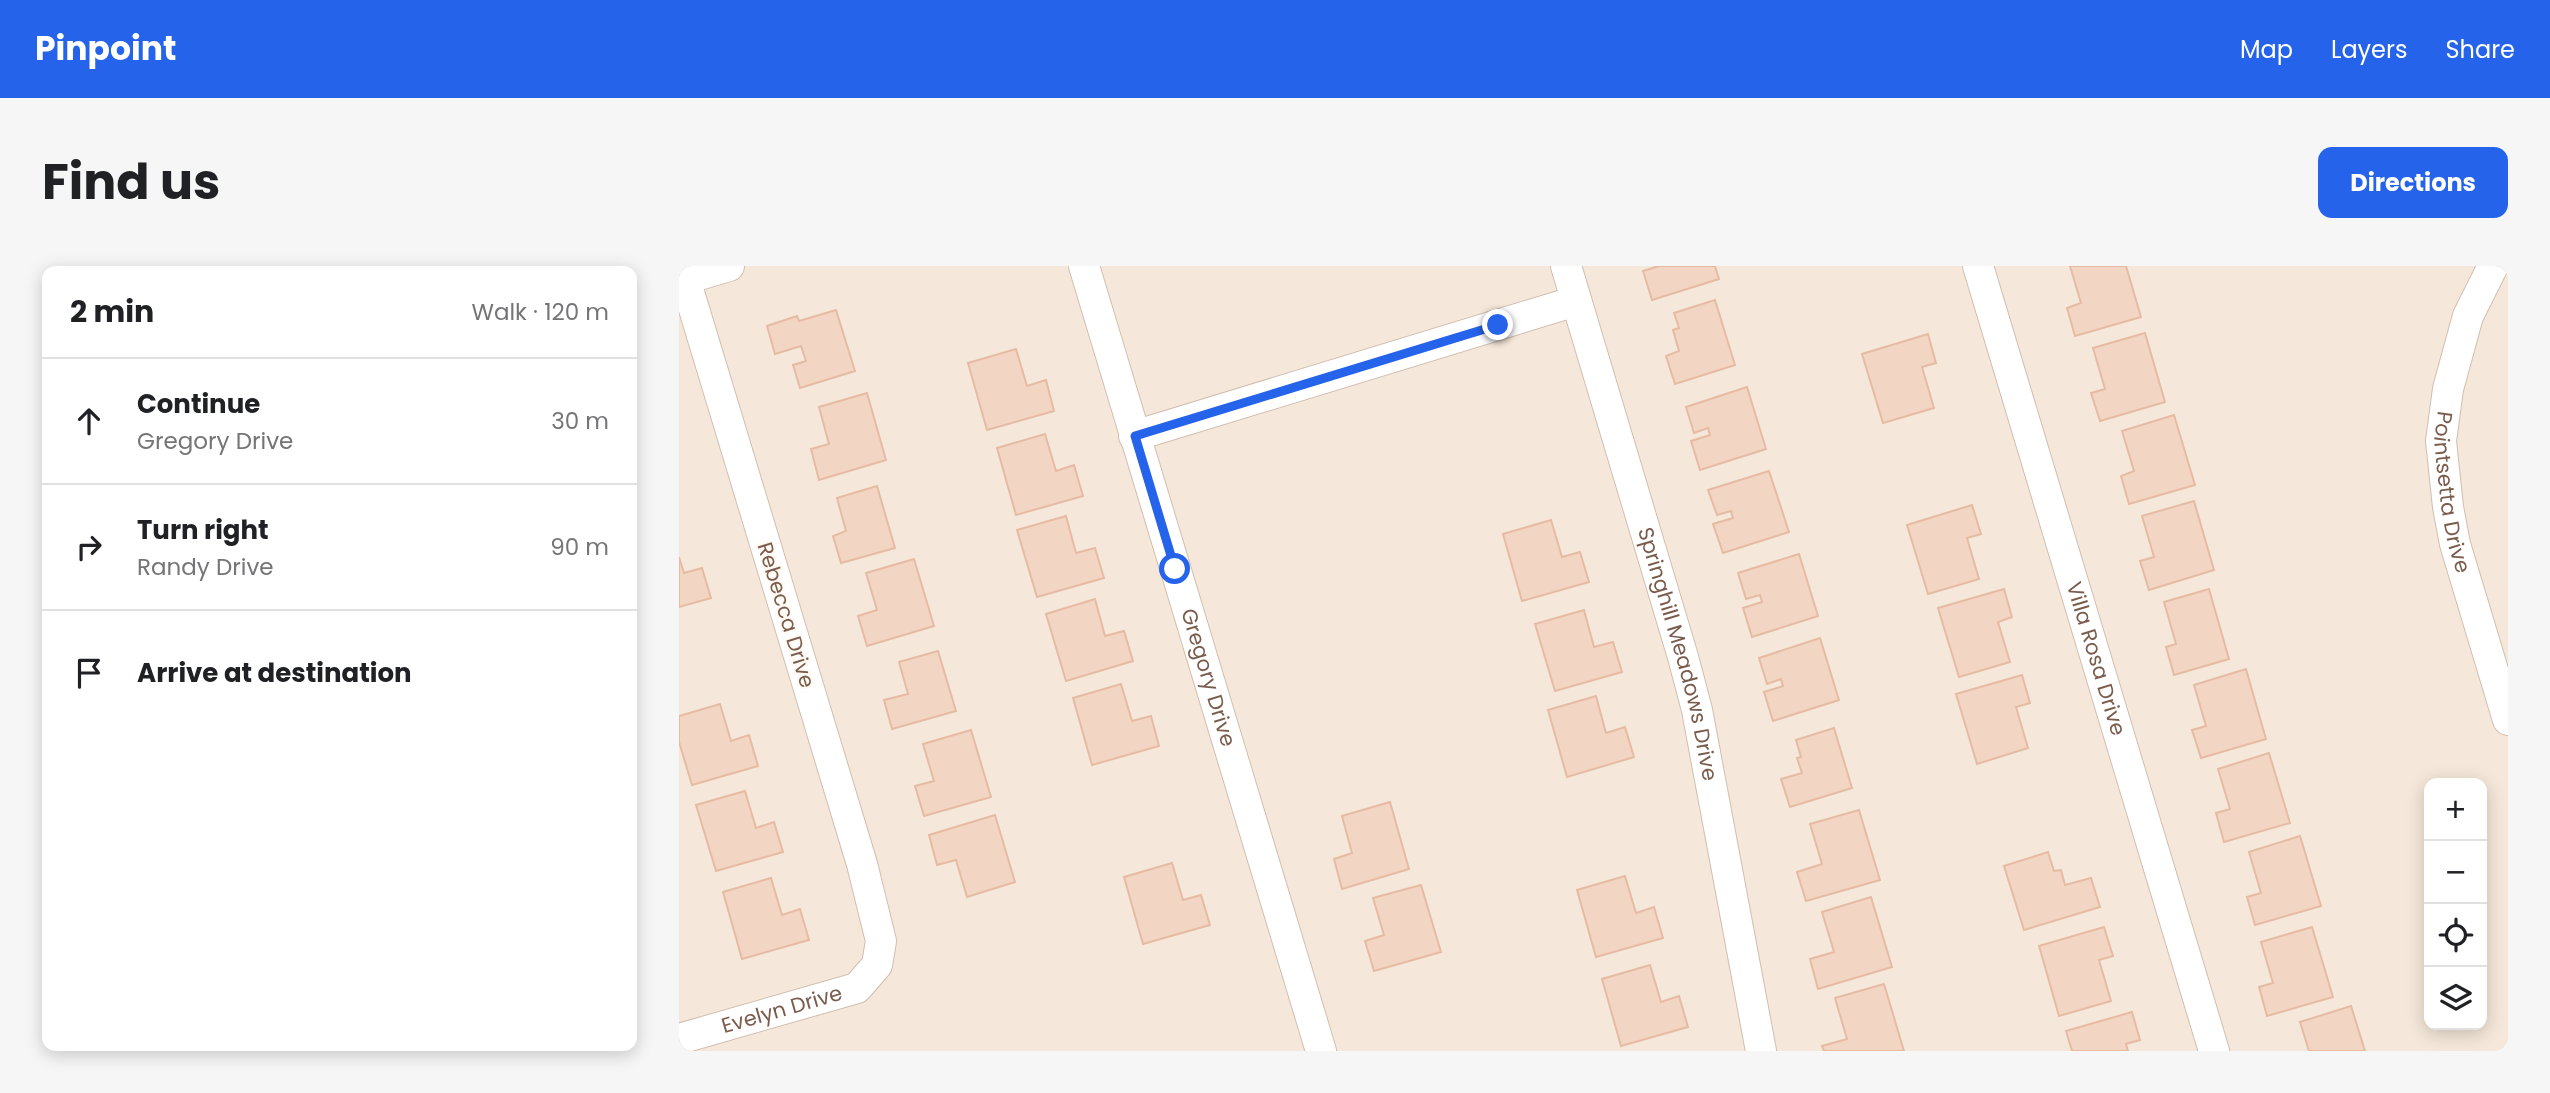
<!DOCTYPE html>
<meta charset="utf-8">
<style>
:root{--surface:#fff;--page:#f6f6f6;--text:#202124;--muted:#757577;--line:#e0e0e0;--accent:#2563eb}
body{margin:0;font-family:Poppins,sans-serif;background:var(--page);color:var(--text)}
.controls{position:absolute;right:21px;bottom:21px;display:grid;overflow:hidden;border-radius:14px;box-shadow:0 4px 18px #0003}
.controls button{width:63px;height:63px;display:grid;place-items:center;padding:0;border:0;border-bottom:2px solid var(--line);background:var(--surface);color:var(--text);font:35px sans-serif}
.stop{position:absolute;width:21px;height:21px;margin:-16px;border:5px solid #2563eb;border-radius:50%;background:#fff}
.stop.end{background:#2563eb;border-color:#fff;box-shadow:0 2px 7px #0008}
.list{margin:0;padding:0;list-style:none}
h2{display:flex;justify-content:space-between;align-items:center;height:91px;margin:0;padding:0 28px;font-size:30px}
h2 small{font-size:23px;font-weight:400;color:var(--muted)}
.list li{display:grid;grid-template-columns:46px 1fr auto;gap:21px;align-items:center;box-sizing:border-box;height:126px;padding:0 28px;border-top:2px solid var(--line)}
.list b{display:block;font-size:26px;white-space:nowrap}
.list p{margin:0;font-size:23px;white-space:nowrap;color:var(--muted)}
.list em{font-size:23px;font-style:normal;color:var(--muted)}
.icon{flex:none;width:38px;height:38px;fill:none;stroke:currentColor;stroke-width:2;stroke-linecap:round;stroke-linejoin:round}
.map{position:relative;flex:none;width:1829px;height:785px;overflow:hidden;border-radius:14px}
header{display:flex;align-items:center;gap:42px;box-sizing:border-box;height:98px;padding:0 35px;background:var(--accent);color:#fff}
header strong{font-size:33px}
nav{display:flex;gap:38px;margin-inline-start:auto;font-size:24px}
.intro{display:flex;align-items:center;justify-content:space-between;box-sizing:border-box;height:168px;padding:0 42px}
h1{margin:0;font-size:49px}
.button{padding:18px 32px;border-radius:14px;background:var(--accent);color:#fff;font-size:24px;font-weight:700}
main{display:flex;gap:42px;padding:0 42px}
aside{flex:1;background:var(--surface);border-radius:14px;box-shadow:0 4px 18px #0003}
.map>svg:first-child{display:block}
.residential{fill:#f5e8da;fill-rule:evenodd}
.building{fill:#f3d5c3;stroke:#e6bba3;stroke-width:2}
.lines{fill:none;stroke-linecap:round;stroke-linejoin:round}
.street-casing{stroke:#d1beb0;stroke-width:32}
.street{stroke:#fff;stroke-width:30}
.route{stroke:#2563eb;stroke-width:9}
.labels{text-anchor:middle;stroke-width:5;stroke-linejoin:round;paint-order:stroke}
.street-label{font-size:21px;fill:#7a5c4d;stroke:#fffaf3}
</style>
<header>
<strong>Pinpoint</strong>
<nav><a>Map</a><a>Layers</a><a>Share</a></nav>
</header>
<div class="intro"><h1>Find us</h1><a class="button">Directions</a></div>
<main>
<aside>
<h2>2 min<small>Walk · 120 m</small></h2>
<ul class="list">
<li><svg class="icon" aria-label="ahead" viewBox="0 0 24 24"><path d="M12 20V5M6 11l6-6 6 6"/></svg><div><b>Continue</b><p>Gregory Drive</p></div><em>30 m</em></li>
<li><svg class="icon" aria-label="right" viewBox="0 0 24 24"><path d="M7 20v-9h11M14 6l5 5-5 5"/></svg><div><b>Turn right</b><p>Randy Drive</p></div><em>90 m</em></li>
<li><svg class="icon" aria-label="arrive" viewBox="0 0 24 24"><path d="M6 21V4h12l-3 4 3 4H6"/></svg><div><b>Arrive at destination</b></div></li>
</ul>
</aside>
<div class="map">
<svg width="1829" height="785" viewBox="0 0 1829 785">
<rect width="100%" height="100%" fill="#fdf6ec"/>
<path class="residential" d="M0 0H1829V785H0ZM1750 517H1803V759H1750Z"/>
<g class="building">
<path d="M980 0H1036L1040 13 973 34 964 5Z"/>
<path d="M1391 0H1447L1462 51 1396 70 1388 42 1402 37Z"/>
<path d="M1036 34 1056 99 996 118 987 90 1000 85 994 64 1000 62 995 47Z"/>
<path d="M157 44 176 105 121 122 114 99 127 95 122 80 96 88 88 60 118 50 120 55Z"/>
<path d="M1466 67 1486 136 1421 155 1412 127 1426 123 1414 82Z"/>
<path d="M1249 68 1257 97 1243 101 1255 142 1204 157 1183 88Z"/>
<path d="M337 83 348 120 367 114 375 145 308 164 289 97Z"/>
<path d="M1068 121 1087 183 1021 204 1012 175 1031 169 1029 162 1015 167 1007 141Z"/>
<path d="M188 127 207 194 140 214 132 183 150 178 140 141Z"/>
<path d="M1495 149 1516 219 1450 238 1442 210 1455 205 1443 165Z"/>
<path d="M366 168 377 205 395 199 404 230 337 249 318 182Z"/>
<path d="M1090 205 1110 266 1044 287 1034 258 1054 252 1052 245 1038 249 1029 224Z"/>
<path d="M198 220 216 282 162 297 154 270 167 265 158 232Z"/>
<path d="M1515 235 1535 304 1470 324 1461 295 1475 291 1463 250Z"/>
<path d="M1293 239 1302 268 1288 272 1300 313 1249 328 1228 259Z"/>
<path d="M387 250 397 287 416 282 425 312 358 331 338 264Z"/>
<path d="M872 254 883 291 901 286 910 316 843 335 824 268Z"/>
<path d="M1120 288 1139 350 1073 371 1064 342 1083 336 1081 329 1067 333 1059 307Z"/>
<path d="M0 291 5 307 23 302 32 332 0 341Z"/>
<path d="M235 293 255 360 188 380 179 350 198 344 187 307Z"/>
<path d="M1325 323 1333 351 1319 356 1331 396 1280 411 1259 342Z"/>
<path d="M1530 323 1550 393 1495 409 1487 381 1497 378 1485 336Z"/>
<path d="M416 333 426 370 445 365 454 395 387 415 367 348Z"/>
<path d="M905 344 915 381 934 376 943 406 876 425 856 358Z"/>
<path d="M1141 372 1160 434 1094 455 1085 426 1104 420 1102 413 1088 418 1080 392Z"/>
<path d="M259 385 277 445 213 463 205 434 229 428 220 396Z"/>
<path d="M1567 403 1587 473 1522 492 1513 464 1527 460 1515 419Z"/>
<path d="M1343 409 1351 437 1337 441 1349 482 1298 498 1277 428Z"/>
<path d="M442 418 453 455 472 450 480 480 413 499 394 432Z"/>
<path d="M917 430 927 467 946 461 955 491 888 511 869 444Z"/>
<path d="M41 438 52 475 70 469 79 500 13 519 0 476V450Z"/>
<path d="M1155 462 1173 522 1111 541 1102 513 1123 507 1118 492 1122 491 1117 474Z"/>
<path d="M292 464 312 531 245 550 236 520 255 515 244 478Z"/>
<path d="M1590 487 1611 557 1545 576 1537 547 1551 543 1539 503Z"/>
<path d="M66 525 77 562 95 556 104 586 37 605 17 539Z"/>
<path d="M711 536 730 603 663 623 655 593 673 587 663 550Z"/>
<path d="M1180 544 1201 614 1127 635 1118 606 1143 598 1131 558Z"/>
<path d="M316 549 336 616 288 631 277 594 258 599 250 569Z"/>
<path d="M1621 570 1642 640 1576 659 1568 631 1582 627 1570 586Z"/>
<path d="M1369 586 1375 605 1382 604 1386 619 1412 612 1421 641 1345 664 1325 600Z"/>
<path d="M493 597 504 634 522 629 531 659 464 678 445 611Z"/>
<path d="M946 610 957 647 975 641 984 672 917 691 898 624Z"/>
<path d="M92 612 103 649 121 643 130 674 63 693 44 626Z"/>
<path d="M742 619 762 686 695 705 686 675 705 669 694 632Z"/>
<path d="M1192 631 1213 701 1139 723 1131 693 1155 686 1143 646Z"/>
<path d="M1425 661 1434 690 1420 694 1432 735 1380 750 1360 680Z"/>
<path d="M1633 661 1654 731 1588 750 1580 721 1594 717 1582 676Z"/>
<path d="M971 699 982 736 1000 730 1009 761 942 780 923 713Z"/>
<path d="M1205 718 1225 785H1145L1143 780 1168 773 1156 732Z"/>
<path d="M1672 740 1686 785H1630L1621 756Z"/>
<path d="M1453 746 1461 774 1447 778 1449 785H1393L1387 765Z"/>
</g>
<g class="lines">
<defs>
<g id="street">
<path id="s1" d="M405 0 642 785"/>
<path id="s2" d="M887 0 1004 391 1018 444 1082 785"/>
<path id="s3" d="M1299 0 1535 785"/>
<path id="s4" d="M1814 0 1789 50 1769 123 1762 175 1769 241 1776 278 1829 454"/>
<path d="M6 13 50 0"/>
<path d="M455 170 897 35"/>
<path id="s5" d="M0 773 178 722 198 699 202 675 183 598 2 0"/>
</g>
</defs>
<use href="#street" class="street-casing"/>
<use href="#street" class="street"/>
</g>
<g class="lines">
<path class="route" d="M496 303 456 170 819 59"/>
</g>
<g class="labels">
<g class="street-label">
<text dy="7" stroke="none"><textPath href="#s4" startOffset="236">Pointsetta Drive</textPath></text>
<text transform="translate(107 349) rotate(73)" y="7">Rebecca Drive</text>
<text dy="7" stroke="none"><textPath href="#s2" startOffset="404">Springhill Meadows Drive</textPath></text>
<text dy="7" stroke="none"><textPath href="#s3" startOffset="410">Villa Rosa Drive</textPath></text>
<text dy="7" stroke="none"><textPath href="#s1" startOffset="430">Gregory Drive</textPath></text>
<text dy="7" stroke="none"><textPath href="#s5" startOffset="107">Evelyn Drive</textPath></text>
</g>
</g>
</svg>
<div class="controls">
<button>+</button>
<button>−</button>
<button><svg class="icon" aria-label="locate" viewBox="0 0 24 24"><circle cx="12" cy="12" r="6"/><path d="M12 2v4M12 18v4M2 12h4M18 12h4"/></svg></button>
<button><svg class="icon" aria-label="layers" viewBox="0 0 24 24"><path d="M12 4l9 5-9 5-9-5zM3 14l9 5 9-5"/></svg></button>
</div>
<div class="stop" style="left:496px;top:303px"></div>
<div class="stop end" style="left:819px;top:59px"></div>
</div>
</main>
